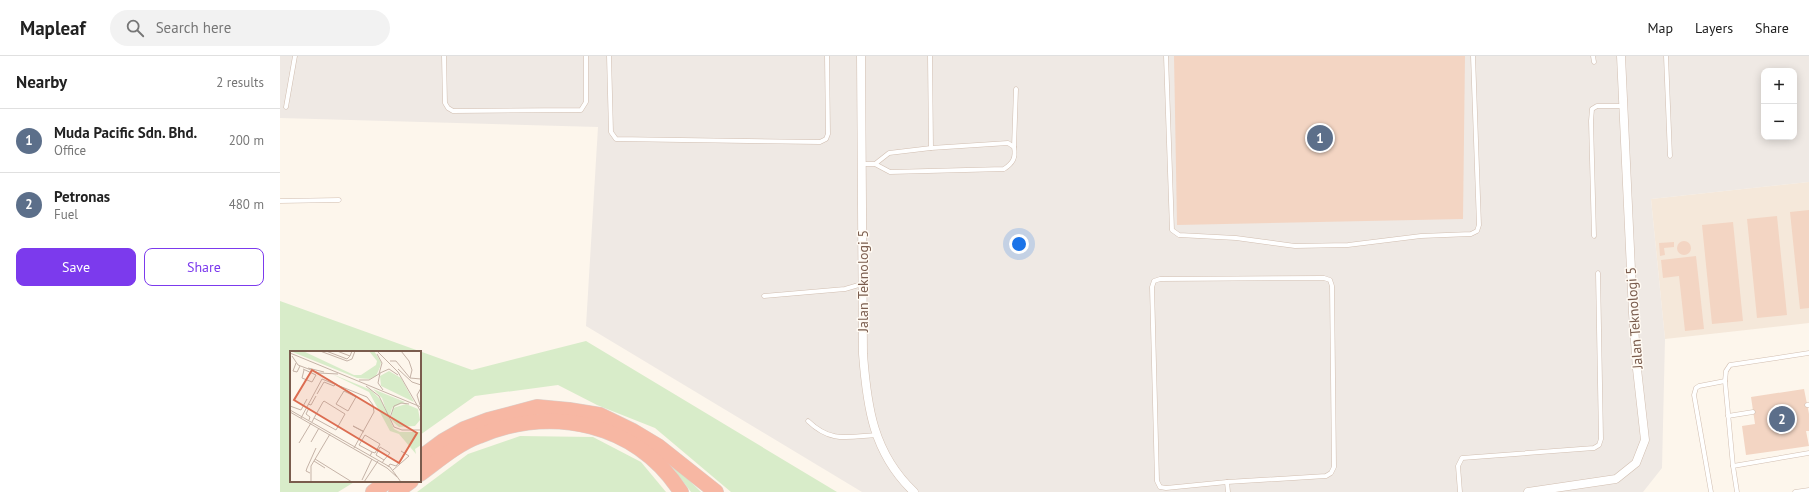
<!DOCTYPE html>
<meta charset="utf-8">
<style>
:root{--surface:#fff;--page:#f2f2f2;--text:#222;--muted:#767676;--line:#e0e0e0;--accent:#7c3aed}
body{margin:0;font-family:"PT Sans",sans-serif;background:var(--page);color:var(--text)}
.controls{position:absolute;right:12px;top:12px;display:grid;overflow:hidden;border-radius:8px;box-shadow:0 2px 10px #0003}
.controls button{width:36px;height:36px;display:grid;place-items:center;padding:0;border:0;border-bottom:1px solid var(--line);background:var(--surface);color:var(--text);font:20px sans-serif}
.you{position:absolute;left:739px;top:188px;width:14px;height:14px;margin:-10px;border:3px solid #fff;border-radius:50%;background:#1a73e8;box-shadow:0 0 0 6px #1a73e833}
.badge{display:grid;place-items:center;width:26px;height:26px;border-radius:50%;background:var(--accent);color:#fff;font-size:13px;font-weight:700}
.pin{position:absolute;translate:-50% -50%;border:2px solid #fff;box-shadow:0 1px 4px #0006}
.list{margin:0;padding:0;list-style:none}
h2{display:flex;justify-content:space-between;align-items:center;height:52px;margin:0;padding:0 16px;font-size:17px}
h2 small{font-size:13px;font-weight:400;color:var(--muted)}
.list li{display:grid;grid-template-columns:26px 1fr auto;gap:12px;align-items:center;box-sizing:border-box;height:64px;padding:0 16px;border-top:1px solid var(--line)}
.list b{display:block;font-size:15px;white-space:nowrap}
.list p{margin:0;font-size:13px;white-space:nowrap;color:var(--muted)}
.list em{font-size:13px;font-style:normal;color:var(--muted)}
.actions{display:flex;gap:8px;padding:12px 16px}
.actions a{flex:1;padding:9px 0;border:1px solid var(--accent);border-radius:8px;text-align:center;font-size:14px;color:var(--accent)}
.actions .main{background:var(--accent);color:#fff}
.icon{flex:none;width:22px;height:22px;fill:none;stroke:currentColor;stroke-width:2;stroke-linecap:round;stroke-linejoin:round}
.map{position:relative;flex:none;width:1529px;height:436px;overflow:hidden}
header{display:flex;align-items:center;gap:24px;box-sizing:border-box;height:56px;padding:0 20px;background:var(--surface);border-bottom:1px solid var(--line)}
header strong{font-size:19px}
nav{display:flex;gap:22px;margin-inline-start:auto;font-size:14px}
.search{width:280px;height:36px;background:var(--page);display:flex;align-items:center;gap:10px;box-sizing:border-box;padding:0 14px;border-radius:22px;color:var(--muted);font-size:15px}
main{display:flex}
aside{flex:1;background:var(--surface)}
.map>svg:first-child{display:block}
.residential{fill:#f5e8da}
.industrial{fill:#efe9e4;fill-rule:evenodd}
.green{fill:#d8ecc9}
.building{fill:#f3d5c3}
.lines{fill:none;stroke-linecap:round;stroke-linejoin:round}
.lane-casing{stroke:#d1beb0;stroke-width:5}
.street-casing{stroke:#d1beb0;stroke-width:9}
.highway-casing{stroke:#dad1cd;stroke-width:16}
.lane{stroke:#fff;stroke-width:4}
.street{stroke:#fff;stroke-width:8}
.highway{stroke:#f7b7a3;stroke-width:15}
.labels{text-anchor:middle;stroke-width:3;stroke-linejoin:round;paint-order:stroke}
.street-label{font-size:14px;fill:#7a5c4d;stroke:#fffaf3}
.inset-road{fill:none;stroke:#c5b3a7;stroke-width:1}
.view{fill:#dc6d51;fill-opacity:0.15;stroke:#dc6d51;stroke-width:2}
.inset-edge{fill:none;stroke:#7a5c4d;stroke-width:2}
</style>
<header>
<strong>Mapleaf</strong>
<div class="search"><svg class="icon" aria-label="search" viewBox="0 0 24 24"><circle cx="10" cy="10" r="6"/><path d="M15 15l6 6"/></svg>Search here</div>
<nav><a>Map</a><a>Layers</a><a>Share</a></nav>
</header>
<main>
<aside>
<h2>Nearby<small>2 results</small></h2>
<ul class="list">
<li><span class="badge" style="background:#5c6f8a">1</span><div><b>Muda Pacific Sdn. Bhd.</b><p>Office</p></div><em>200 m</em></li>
<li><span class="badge" style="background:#5c6f8a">2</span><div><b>Petronas</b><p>Fuel</p></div><em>480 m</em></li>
</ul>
<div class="actions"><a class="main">Save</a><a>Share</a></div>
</aside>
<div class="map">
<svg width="1529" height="436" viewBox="0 0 1529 436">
<rect width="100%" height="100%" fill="#fdf6ec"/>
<path class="residential" d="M1529 126V267L1385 283 1371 143Z"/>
<path class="industrial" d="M0 0H1529V126L1371 143 1385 283 1382 412 1363 436H582L306 270 318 71 0 62ZM1484 15H1514V81H1484Z"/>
<g class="green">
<path d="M0 245 192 314 306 285 557 436H451L375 372 317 349 278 329 195 340 140 379V296H11V425H76L58 436H0Z"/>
<path d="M240 380 313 381 361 406 386 436H137L188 398Z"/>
<path d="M392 410H395L421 436H411L392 411Z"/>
</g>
<g class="building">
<path d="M894 0H1185L1183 163 897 169Z"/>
<path d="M1529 154V252L1520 253 1510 156Z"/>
<path d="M1497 160 1507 259 1477 262 1467 163Z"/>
<path d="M1453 166 1463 265 1432 268 1422 169Z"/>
<circle cx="1404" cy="192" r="7"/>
<path d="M1394 186V191L1384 192 1385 199 1380 200 1379 187Z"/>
<path d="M1416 200 1424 273 1405 275 1399 220 1383 222 1381 204Z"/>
<path d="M1524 333 1529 358V375H1526L1529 390 1466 399 1462 370 1475 368 1471 341Z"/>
</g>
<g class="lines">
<defs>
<g id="lane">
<path d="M164 0 165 47 168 52 173 55 301 54 306 46V0"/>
<path d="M329 0 331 76 336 83 540 86 546 83 548 78 547 0"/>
<path d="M650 0 651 92"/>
<path d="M886 0 892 174 899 179 956 182 1015 190 1068 189 1141 180 1191 178 1197 175 1199 169 1193 0"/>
<path d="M1313 0 1314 6"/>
<path d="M1386 0 1390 100"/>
<path d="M6 51 15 0"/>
<path d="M734 91 736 33"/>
<path d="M582 108H595L610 116 724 113C733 107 736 102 734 91L728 87 651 92 609 97 595 108"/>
<path d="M0 145 59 144"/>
<path d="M1314 180 1311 65 1312 53 1317 50H1343"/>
<path d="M1044 222 1050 224 1052 230 1054 411 1051 417 1046 420 947 426 886 432 880 431 877 425 872 231 874 225 880 223Z"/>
<path d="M484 240 565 233 582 228"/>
<path d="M1527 349H1529"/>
<path d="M1448 360 1473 356"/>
<path d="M528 365C551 387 567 381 596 379"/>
<path d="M1453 410 1445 325 1446 315 1450 309 1529 297"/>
<path d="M947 426 948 436"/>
<path d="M1180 436 1178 410 1182 402 1314 392 1319 389 1321 383 1318 217"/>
<path d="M1431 436 1414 339 1416 332 1419 330 1445 325"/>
<path d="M1457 436 1453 410 1529 397"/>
<path d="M1515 436 1529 434"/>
</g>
<g id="street">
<path d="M581 0 583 298C587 351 593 397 634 436"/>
<path d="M1248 436 1336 423 1356 407 1365 384 1357 313 1353 257 1341 0"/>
</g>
<g id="highway">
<path d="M140 402 163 385 184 373 208 364 257 351 289 354 320 359 353 375 378 390 436 436"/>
<path d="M140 418C158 405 177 388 199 380 273 349 356 367 401 436"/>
<path d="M93 436 108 425"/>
<path d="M116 436 131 425"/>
</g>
</defs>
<use href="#lane" class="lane-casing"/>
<use href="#street" class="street-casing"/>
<use href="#highway" class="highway-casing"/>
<use href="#lane" class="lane"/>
<use href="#street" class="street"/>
<use href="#highway" class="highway"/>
</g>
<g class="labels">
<g class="street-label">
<text transform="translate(583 225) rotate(-90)" y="5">Jalan Teknologi 5</text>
<text transform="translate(1354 262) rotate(-94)" y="5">Jalan Teknologi 5</text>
</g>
</g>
<g transform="translate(10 295)">
<rect width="131" height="131" fill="#fdf6ec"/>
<path d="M0 0H13L64 24H71L86 14 87 10 79 0H84L91 11 90 16 86 25 80 28 67 27ZM99 20 111 27 124 51 91 35 90 25ZM42 23 81 39 91 49 104 78 110 81H131V94L125 98 126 103 109 83 100 80 79 41ZM83 38 115 51 102 57 99 68 92 47ZM116 53 128 58 130 69 125 75 109 76 101 69 103 57Z" fill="#d8ecc9"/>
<path class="inset-road" d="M30 0 57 10 62 8 65 0M36 0 57 8 60 5M47 0 60 5 62 0M87 0 108 21 131 61M111 0 119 10 122 19 120 27M0 2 131 56M2 5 8 14 29 22 48 23M100 10H106L120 27 131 28M6 12 3 20 7 21 10 15M18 17 34 21M13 18 26 24M108 18 122 31 131 34M14 19 12 27 22 31 26 24M69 29H79L89 23 92 12 87 3M76 35 89 45 104 76 112 79H131M93 39 88 32 90 22 99 18 108 24M54 40 66 46 58 60 46 53ZM27 43 34 31 44 35 46 32M18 53 21 54 26 45M130 54 127 44 131 37M0 55 11 59 17 48M19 57 16 63 20 66 19 69M0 59 100 116 111 131M0 61 97 117 107 126M11 67 32 28 77 46 83 54 84 61 64 97M100 67 104 55 111 52 119 53M22 71 24 67 33 51 34 50 55 63 46 79 24 67M73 80 63 75 74 81M21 91 29 77M9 92 21 72M80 105 82 101 69 94 75 84 90 93 85 102 82 101M25 108 62 131M24 110 35 117M92 112 94 109 86 104 90 96 100 102 94 109M98 116 100 113 106 115 111 109M103 119 119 105 111 100M20 122 16 120 17 117 26 97M72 129 82 108M21 131V115L40 83M74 131 88 110"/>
<path class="view" d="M22 19 127 82 109 112 4 49Z"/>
<rect width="131" height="131" class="inset-edge"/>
</g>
</svg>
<div class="controls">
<button>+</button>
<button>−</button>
</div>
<div class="you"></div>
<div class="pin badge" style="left:1040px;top:82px;background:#5c6f8a">1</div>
<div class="pin badge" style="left:1502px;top:363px;background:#5c6f8a">2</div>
</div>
</main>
